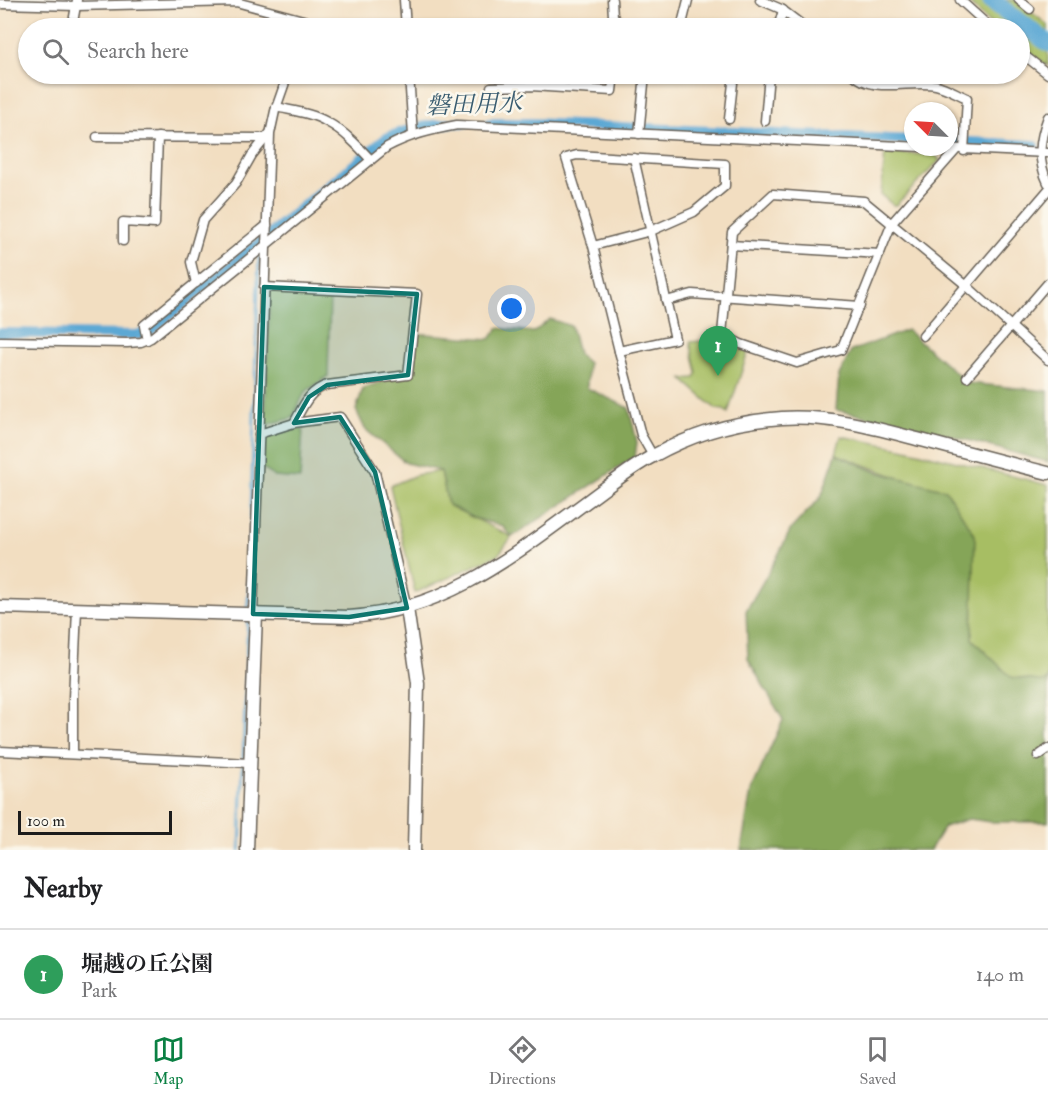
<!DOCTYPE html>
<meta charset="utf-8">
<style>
:root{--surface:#fff;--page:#f6f6f6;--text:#202124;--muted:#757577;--line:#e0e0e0;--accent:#0b8043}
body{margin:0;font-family:"IM FELL Double Pica","Noto Serif JP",serif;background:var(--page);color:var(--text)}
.compass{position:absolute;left:904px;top:102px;width:54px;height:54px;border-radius:50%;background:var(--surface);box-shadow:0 2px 4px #0004;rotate:294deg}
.scale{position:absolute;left:18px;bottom:15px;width:154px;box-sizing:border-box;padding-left:6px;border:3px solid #1c1c1c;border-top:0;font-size:16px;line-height:21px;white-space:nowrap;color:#1c1c1c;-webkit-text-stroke:4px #fbf7ec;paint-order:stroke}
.you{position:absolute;left:512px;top:309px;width:21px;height:21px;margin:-15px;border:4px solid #fff;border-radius:50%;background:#1a73e8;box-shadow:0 0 0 9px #1a73e833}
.badge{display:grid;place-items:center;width:39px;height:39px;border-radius:50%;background:var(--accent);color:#fff;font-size:20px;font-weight:700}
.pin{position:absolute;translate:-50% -50px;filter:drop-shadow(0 2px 3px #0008)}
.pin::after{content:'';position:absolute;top:32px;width:21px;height:18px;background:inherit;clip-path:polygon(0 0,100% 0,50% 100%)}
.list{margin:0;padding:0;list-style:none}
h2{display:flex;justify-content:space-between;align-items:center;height:78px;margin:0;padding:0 24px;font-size:26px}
h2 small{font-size:20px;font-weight:400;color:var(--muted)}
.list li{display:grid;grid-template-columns:39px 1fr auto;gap:18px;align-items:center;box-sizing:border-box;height:90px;padding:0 24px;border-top:2px solid var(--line)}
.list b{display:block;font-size:22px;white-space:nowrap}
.list p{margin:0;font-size:20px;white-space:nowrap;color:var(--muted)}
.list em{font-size:20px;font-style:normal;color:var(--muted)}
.icon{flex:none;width:33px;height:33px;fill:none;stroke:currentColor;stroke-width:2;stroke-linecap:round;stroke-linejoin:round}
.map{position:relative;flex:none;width:1048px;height:850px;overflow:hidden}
.search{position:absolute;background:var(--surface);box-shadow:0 2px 4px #0004;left:18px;right:18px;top:18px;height:66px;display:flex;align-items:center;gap:15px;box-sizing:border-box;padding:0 21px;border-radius:33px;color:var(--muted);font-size:22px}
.sheet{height:168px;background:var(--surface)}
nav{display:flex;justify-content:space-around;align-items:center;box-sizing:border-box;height:84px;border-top:2px solid var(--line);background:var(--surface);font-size:16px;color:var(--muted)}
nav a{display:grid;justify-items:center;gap:3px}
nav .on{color:var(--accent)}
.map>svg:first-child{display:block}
.green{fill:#a7be63;stroke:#626d40;stroke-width:1.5}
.forest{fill:#85a559;stroke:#50603a;stroke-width:1.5}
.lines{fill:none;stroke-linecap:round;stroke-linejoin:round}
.stream{stroke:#5ba8d4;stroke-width:3}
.canal{stroke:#5ba8d4;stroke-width:10}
.river{stroke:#5ba8d4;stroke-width:18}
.street-casing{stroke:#676056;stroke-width:11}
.secondary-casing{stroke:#676056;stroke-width:15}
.street{stroke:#fff;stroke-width:8}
.secondary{stroke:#fff;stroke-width:12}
.marked{fill:#0f766e;fill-opacity:0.2;stroke:#0f766e;stroke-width:4.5;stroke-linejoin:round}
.labels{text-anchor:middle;stroke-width:5;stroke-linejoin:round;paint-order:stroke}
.water-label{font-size:24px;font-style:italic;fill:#385b6f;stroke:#fbf7ec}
</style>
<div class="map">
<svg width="1048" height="850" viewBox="0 0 1048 850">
<rect width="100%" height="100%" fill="#fbf7ec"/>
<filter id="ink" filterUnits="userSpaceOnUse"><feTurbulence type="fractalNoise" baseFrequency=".0167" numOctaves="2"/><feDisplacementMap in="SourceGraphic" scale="12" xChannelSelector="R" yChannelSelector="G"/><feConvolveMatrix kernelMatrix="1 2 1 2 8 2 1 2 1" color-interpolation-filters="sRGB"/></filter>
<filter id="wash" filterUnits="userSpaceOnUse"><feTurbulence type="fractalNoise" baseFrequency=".008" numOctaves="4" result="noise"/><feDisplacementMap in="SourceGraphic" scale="24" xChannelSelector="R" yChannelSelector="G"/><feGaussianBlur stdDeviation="1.35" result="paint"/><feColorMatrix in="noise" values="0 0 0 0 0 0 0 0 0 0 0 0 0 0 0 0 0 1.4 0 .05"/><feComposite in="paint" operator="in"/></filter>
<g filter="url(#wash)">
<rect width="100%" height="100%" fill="#f2dec1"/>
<g class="green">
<path d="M966 0H1015L1048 25V66L1020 46V28H995Z"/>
<path d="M885 153 935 155 940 160 896 205H893L881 195Z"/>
<path d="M270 291 330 293 328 376 305 392 292 418 265 425Z"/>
<path d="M716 340 748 352 728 413 724 410 716 409 682 379 695 378 697 373 690 342Z"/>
<path d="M303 428 300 479 275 477 262 468 265 436Z"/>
<path d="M841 436 906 449 1048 485V677L1045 682 1015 687 972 639 952 498 836 454Z"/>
<path d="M441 471 448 505 512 537 498 555 415 593 390 486 416 475Z"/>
</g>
<g class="forest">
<path d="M550 319 571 326 578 354 588 363 587 388 629 408 637 442 635 457 512 537 502 526 474 518 448 505 441 471 406 463 365 429 356 410 363 388 412 372 413 333 490 339 498 328 534 332Z"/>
<path d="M907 330 968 383 1048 391V462L952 436 836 410 839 375 851 351Z"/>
<path d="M836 454 877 472 946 490 975 535 972 639 1011 677 1045 682 1048 677V822H991L969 819 944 827 930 850H741L751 791 783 720 748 659 746 611 776 559 791 529 821 497Z"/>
</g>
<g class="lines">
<g class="stream">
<path d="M248 610 259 254"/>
<path d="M240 850 248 617"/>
</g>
<g class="canal">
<path d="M489 123H531L913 140"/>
<path d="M949 141 1034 145"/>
<path d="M0 333 137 335 153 329 386 138C411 127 437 122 465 123"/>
</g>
<path class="river" d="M991 0 1048 43"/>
</g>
</g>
<g filter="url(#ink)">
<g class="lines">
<defs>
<g id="street">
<path d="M404 0 406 28"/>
<path d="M612 0 613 16 619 23 644 28"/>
<path d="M760 0 781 9 806 28"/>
<path d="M960 0 991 28"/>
<path d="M1019 0 1030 9"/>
<path d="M0 4 76 6 236 2 307 21 305 28"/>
<path d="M72 28 77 0"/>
<path d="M681 28 688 0"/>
<path d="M778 28 783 10"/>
<path d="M1020 52 1048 74"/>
<path d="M409 74 413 135"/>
<path d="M853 74C873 94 910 80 936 85 946 87 957 94 967 98L964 151"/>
<path d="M531 86V74"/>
<path d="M491 87 531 86 612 91 614 74"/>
<path d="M276 107C293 111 312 113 327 122 344 131 358 146 371 160"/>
<path d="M1048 117C1039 141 1037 160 1048 183"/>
<path d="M729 119 734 74"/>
<path d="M765 121 769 74"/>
<path d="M639 134 645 74"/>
<path d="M97 137 266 138"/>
<path d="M956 150 892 223 841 350 797 363 741 344 722 334 732 232 773 194 864 201 967 286 1048 360"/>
<path d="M634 158 675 339 619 351 641 435 653 456"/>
<path d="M123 241V222L155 224 158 137"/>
<path d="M731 245 880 254"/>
<path d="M593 246 651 231 694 212 725 186V164L577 155 566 158 593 246 619 351"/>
<path d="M196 283 191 262 203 220 236 183 252 155 269 134"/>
<path d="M666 301 692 294 860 306"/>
<path d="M923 336 1048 190"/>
<path d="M147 340 144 325 267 225"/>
<path d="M0 341 127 343 141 342 151 338 387 147C409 135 431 130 457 125L1048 153"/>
<path d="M967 377 1048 283"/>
<path d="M294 423 340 417 375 472 407 608"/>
<path d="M259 434 294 423C303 407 308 391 327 385L408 375 417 294 264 287"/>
<path d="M253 614 270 134 275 111 288 74"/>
<path d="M0 751 249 763"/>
<path d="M73 754V698L77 609"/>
<path d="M1038 756 1048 749"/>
</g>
<g id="secondary">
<path d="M0 607 349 617C446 611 514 555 589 500 610 485 630 468 653 456 692 434 737 421 782 418 832 415 878 429 925 441 966 452 1007 463 1048 473"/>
<path d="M407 608 418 683 414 850"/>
<path d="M247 850 256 614"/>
</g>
</defs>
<use href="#street" class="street-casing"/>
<use href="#secondary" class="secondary-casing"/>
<use href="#street" class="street"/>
<use href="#secondary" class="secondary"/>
</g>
</g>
<path class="marked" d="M264 287 417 294 408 375 327 385 309 397 294 423 340 417 375 472 407 608 349 617 253 614Z"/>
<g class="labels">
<g class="water-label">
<text transform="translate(474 104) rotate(-2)" y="8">磐田用水</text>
</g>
</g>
</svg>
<svg class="compass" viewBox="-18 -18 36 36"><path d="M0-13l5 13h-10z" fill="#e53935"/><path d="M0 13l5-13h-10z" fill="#757577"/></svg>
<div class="scale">100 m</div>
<div class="you"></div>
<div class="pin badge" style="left:718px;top:376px;background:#2e9e5b">1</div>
<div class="search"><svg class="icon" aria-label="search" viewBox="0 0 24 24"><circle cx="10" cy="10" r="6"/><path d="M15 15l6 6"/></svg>Search here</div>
</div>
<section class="sheet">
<h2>Nearby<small></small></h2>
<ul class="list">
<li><span class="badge" style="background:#2e9e5b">1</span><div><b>堀越の丘公園</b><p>Park</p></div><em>140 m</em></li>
</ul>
</section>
<nav>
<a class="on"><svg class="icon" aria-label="map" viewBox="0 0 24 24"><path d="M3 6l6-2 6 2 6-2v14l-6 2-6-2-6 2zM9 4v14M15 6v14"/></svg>Map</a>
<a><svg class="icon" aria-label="directions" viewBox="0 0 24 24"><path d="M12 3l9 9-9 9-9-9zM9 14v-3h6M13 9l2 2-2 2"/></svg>Directions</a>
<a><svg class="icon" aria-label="saved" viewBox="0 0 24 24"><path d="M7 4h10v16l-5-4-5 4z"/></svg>Saved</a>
</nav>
